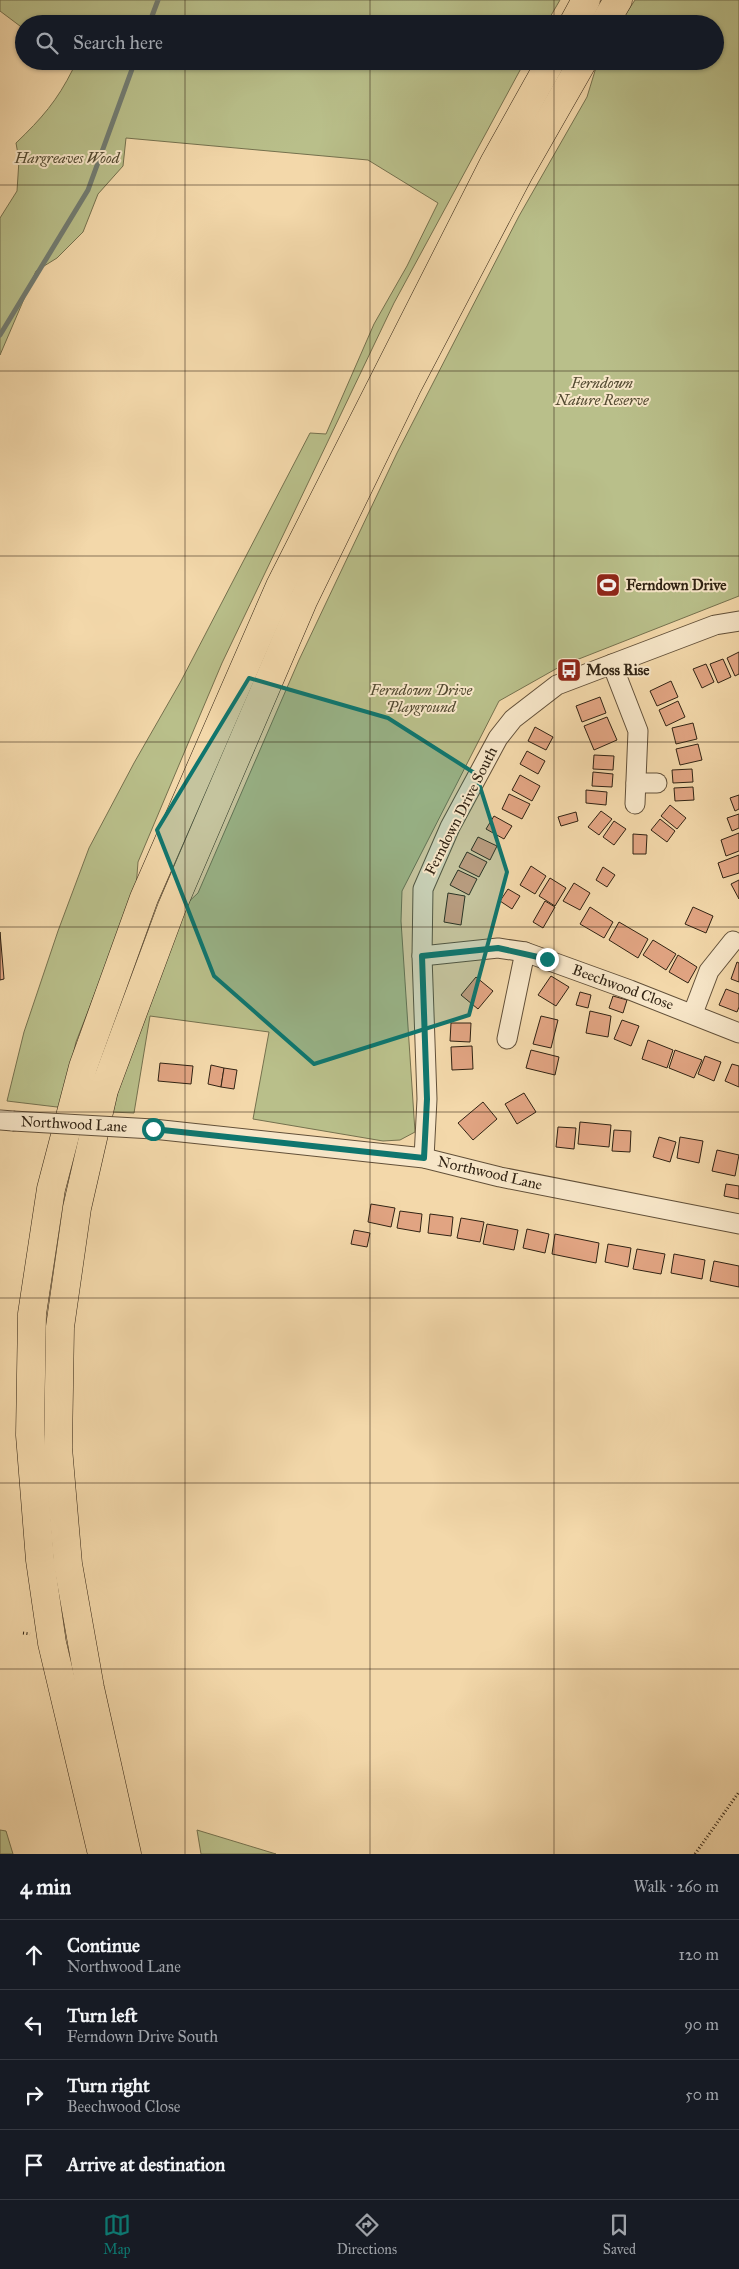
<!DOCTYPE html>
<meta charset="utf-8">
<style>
:root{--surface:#171b24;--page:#242831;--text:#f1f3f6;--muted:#9ea1a6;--line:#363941;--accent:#0f766e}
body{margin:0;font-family:"IM FELL Great Primer",serif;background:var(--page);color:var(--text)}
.stop{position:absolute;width:15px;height:15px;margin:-11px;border:4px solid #0f766e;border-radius:50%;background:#fff}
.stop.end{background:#0f766e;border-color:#fff;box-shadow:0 1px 5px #0008}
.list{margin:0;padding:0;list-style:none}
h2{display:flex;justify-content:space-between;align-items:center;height:65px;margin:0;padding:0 20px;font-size:21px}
h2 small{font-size:16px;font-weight:400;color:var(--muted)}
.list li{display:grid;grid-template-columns:32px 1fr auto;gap:15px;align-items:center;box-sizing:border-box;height:70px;padding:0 20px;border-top:1px solid var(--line)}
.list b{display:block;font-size:19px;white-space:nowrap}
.list p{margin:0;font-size:16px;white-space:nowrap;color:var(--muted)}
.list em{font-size:16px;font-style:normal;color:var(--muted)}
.icon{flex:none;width:28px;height:28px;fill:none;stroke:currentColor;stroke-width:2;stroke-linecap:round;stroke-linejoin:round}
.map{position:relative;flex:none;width:739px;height:1854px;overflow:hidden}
.search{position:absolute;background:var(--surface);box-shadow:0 1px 4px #0004;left:15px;right:15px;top:15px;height:55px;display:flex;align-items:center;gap:12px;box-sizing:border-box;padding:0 18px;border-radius:28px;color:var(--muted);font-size:19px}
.sheet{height:345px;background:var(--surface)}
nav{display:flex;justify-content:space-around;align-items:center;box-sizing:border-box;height:70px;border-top:1px solid var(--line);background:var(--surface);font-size:14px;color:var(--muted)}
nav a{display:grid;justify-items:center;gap:2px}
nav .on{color:var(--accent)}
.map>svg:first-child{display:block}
.green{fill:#b9bf8a;stroke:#75714e}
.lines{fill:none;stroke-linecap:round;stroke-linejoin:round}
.stream{stroke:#727c72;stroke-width:5}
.building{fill:#e1a482;stroke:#312313}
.minor-casing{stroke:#625039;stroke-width:21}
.highway-casing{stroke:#312313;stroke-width:29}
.path{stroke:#312313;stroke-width:3;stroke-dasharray:1 2.5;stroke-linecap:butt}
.minor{stroke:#f7e6c8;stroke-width:19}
.highway{stroke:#f3d8aa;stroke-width:28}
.minor-bridge-casing{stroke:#625039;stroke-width:21;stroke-linecap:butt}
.minor-bridge{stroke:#f7e6c8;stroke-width:19}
.route{stroke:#0f766e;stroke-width:6}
.marked{fill:#0f766e;fill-opacity:0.2;stroke:#0f766e;stroke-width:4;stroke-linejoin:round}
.grid{fill:none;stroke:#312313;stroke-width:1;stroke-opacity:0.55}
.labels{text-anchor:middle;stroke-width:4;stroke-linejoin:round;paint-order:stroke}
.park-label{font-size:15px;font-style:italic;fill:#534a31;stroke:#f7e6c8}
.poi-label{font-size:15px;font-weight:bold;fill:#312313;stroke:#f7e6c8;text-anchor:start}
.street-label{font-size:15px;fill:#312313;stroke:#f7e6c8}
</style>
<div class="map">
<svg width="739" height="1854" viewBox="0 0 739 1854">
<rect width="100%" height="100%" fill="#f3d8aa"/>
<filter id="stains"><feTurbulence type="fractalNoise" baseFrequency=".004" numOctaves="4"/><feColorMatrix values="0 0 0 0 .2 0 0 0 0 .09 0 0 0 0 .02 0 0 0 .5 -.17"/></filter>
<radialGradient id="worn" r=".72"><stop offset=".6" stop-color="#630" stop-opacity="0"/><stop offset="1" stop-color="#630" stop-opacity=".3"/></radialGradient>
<g class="green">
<path d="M0 0H560L546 24H24V29L0 11Z"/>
<path d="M635 0H739V596L561 666 499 701 402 891 401 921 415 1132 400 1140 383 1141 253 1119 269 1032 150 1016 134 1113 111 1112 182 908 198 893 299 660 397 453 519 216 587 97 598 61H715V24H619Z"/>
<path d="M63 61H525L394 303 222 663 138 862 136 888 76 1042 61 1106 57 1107 7 1101 24 1032 58 931 89 848 134 763 181 681 310 433 326 434 374 324 407 266 438 203 368 160 126 138 123 166 98 194 83 232 57 258 36 271 0 355V218L17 191 19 160 16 143C42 118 57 101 73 69Z"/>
<path d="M0 1830 6 1831 13 1854H0Z"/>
<path d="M197 1830 276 1854H201Z"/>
</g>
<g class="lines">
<g class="stream">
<path d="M149 24 158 0"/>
<path d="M0 335 88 190 135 61"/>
</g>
</g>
<g class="building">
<path d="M739 652V674L735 676 727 658Z"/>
<path d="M723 659 731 677 718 683 710 664Z"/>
<path d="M706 664 714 682 702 688 693 669Z"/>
<path d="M671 681 678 697 657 706 650 691Z"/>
<path d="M600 697 606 713 582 722 576 706Z"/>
<path d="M678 701 685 717 666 726 659 710Z"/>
<path d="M607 717 617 740 594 750 584 726Z"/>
<path d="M693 723 697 739 676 744 672 728Z"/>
<path d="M535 727 553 737 546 750 528 741Z"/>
<path d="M698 744 702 760 680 765 676 749Z"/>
<path d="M527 751 545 761 538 774 520 764Z"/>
<path d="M594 755 614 756 613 770 593 769Z"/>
<path d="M692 769 693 782 673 783 672 770Z"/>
<path d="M593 772 613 774 612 787 592 786Z"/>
<path d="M520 775 540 786 532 801 512 790Z"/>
<path d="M693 787 694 800 675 801 674 788Z"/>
<path d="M586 790 607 792 606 805 586 803Z"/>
<path d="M509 794 530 804 522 819 502 809Z"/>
<path d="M739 795V809L735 811 730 798Z"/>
<path d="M670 805 686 818 677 829 661 816Z"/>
<path d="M601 811 612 819 599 835 588 827Z"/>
<path d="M576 812 578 821 561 826 558 817Z"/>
<path d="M739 814V828L732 831 727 818Z"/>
<path d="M494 816 512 826 504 839 486 829Z"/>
<path d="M660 819 675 831 667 842 651 830Z"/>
<path d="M614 821 626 829 614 845 603 837Z"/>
<path d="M739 833V851L726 856 721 840Z"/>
<path d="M633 834 647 835 646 854H633Z"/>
<path d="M478 837 497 846 490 860 471 850Z"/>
<path d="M467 852 487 862 479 877 459 867Z"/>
<path d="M739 855V873L723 878 718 863Z"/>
<path d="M531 866 546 876 535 894 520 885Z"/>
<path d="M603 867 615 875 607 887 596 880Z"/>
<path d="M458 870 477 879 469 895 450 885Z"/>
<path d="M550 878 566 888 555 906 539 896Z"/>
<path d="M739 880V899L731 884Z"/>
<path d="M574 883 590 893 580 910 563 901Z"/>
<path d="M508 889 520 896 512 909 500 901Z"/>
<path d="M448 893 465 896 461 925 444 922Z"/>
<path d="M545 901 555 907 543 928 533 922Z"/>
<path d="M590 907 613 922 604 938 580 924Z"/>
<path d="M693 907 713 916 706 933 685 924Z"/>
<path d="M619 922 648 939 638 958 609 940Z"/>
<path d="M0 932 4 979 0 980Z"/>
<path d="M653 940 676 954 666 970 643 955Z"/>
<path d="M678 955 697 967 688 983 669 972Z"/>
<path d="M737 962 739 963V982L731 979Z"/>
<path d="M551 976 569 987 556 1006 538 995Z"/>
<path d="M476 977 493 991 478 1009 461 995Z"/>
<path d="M726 989 739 994V1007L737 1012 719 1005Z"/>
<path d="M580 992 591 995 588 1008 576 1005Z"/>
<path d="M613 996 627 1000 623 1013 609 1008Z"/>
<path d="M590 1011 611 1016 608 1037 586 1033Z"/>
<path d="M541 1016 558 1020 551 1048 533 1044Z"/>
<path d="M622 1020 639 1026 631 1046 614 1039Z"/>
<path d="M451 1023H471L470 1042 450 1041Z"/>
<path d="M648 1040 673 1050 667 1068 642 1059Z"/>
<path d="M472 1046 473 1069 452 1070 451 1047Z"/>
<path d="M531 1050 559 1057 555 1075 526 1068Z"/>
<path d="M675 1050 702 1060 694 1078 669 1068Z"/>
<path d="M705 1056 721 1062 714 1081 698 1074Z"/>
<path d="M160 1063 193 1066 191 1084 158 1081Z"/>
<path d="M732 1064 739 1066V1087L725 1081Z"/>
<path d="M211 1065 224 1068 221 1087 208 1084Z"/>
<path d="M224 1068 237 1070 234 1089 221 1087Z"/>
<path d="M524 1093 536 1112 517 1124 505 1104Z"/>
<path d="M483 1102 497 1119 473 1140 458 1123Z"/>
<path d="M580 1122 611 1125 609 1147 578 1144Z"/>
<path d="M558 1127 576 1128 574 1149 556 1147Z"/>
<path d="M614 1130 631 1131 630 1152 612 1151Z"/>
<path d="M659 1137 676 1142 670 1162 653 1157Z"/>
<path d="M680 1137 703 1141 699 1163 677 1158Z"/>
<path d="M717 1150 739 1155 735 1176 712 1171Z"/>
<path d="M726 1184 739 1186V1199L724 1196Z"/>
<path d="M371 1204 395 1208 391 1227 368 1222Z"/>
<path d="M400 1211 422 1214 420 1232 397 1228Z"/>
<path d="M430 1214 453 1217 451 1236 428 1233Z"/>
<path d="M461 1218 484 1222 480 1242 457 1238Z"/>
<path d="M487 1224 518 1230 514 1250 483 1244Z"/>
<path d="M527 1229 549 1234 545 1253 523 1248Z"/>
<path d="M354 1230 370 1233 367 1247 351 1244Z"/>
<path d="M555 1234 599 1243 596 1263 552 1254Z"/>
<path d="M608 1244 631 1248 628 1267 605 1262Z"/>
<path d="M637 1249 665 1254 661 1274 633 1269Z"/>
<path d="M674 1254 705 1260 702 1279 671 1273Z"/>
<path d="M714 1261 739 1266V1287L710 1281Z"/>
</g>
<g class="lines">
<defs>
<g id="minor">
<path d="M612 664 638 731 635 804"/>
<path d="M636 783H657"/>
<path d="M422 956 498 948 525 952 630 990 739 1033"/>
<path d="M693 1013 709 971 733 941"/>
<path d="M507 1039 525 952"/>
<path d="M0 1120 13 1121"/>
<path d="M153 1129 424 1158 500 1177 739 1224"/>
<path d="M424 1158 427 1099 422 956 423 889 450 827 498 738 513 719 557 685 715 625 739 621"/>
</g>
<g id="highway">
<path d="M573 24 586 0"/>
<path d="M604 24 618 0"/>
<path d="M102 1854 52 1643 40 1560 30 1435 32 1314 51 1189 83 1067 144 898 280 586 494 163 551 61"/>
<path d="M127 1854 90 1688 68 1564 58 1448 60 1327 77 1208 104 1090 172 907 303 601 408 385 519 173 583 61"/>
</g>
</defs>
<use href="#minor" class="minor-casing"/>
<use href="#highway" class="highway-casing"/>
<g class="path">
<path d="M23 1633 30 1634"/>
<path d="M695 1854 739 1792"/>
</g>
<use href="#minor" class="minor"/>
<use href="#highway" class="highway"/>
<defs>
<path id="minor-bridge" d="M13 1121 153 1129"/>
</defs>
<use href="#minor-bridge" class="minor-bridge-casing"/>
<use href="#minor-bridge" class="minor-bridge"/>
</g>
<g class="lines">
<path class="route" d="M153 1129 424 1158 427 1099 422 956 498 948 547 959"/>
</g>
<path class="marked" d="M249 678 388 718 476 774 507 872 469 1015 314 1064 214 976 157 830Z"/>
<path class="grid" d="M185 0V24M370 0V24M554 0V24M185 61V1854M370 61V1854M554 61V1854M0 185H739M0 371H739M0 556H739M0 742H739M0 927H739M0 1112H739M0 1298H739M0 1483H739M0 1669H739"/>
<defs>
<symbol id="stadium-square" viewBox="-11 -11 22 22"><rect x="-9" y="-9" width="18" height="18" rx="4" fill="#8f2418" stroke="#f7e6c8"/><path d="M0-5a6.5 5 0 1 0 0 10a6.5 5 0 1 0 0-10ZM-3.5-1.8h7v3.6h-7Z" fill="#fff"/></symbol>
<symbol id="bus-square" viewBox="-11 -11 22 22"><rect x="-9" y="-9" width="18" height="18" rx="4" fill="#8f2418" stroke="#f7e6c8"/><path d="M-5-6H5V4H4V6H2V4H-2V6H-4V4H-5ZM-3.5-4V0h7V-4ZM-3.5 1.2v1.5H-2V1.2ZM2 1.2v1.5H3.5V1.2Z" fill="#fff"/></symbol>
</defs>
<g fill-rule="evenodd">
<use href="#stadium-square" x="594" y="571" width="28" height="28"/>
<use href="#bus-square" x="555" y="656" width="28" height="28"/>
</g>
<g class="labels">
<g class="park-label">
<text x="67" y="163">Hargreaves Wood</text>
<text x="602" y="388">Ferndown<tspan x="602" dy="17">Nature Reserve</tspan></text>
<text x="421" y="695">Ferndown Drive<tspan x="421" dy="17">Playground</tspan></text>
</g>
<g class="poi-label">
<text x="626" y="590">Ferndown Drive</text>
<text x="586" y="675">Moss Rise</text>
</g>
<g class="street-label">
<text transform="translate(461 811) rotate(-63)" y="5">Ferndown Drive South</text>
<text transform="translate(623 987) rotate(20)" y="5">Beechwood Close</text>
<text transform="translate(74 1124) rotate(3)" y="5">Northwood Lane</text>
<text transform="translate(490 1173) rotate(13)" y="5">Northwood Lane</text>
</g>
</g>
<rect width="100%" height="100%" filter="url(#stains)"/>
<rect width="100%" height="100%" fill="url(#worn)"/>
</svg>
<div class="stop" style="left:153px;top:1129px"></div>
<div class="stop end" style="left:547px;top:959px"></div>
<div class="search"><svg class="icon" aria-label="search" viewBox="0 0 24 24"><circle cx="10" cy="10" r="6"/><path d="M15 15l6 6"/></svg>Search here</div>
</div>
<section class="sheet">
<h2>4 min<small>Walk · 260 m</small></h2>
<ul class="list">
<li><svg class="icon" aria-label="ahead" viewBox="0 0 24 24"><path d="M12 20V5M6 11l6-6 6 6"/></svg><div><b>Continue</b><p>Northwood Lane</p></div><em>120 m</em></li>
<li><svg class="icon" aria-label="left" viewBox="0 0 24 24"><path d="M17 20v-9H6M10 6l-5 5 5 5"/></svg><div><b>Turn left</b><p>Ferndown Drive South</p></div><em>90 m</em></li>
<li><svg class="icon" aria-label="right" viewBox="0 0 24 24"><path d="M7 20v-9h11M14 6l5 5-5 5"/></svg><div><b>Turn right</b><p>Beechwood Close</p></div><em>50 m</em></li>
<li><svg class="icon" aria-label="arrive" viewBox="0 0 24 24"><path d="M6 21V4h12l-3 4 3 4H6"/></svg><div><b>Arrive at destination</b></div></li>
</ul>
</section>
<nav>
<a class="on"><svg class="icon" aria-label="map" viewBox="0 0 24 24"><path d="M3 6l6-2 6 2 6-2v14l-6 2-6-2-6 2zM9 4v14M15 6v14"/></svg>Map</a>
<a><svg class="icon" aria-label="directions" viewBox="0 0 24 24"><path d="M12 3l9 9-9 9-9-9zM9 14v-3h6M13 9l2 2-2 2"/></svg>Directions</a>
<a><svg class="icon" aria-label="saved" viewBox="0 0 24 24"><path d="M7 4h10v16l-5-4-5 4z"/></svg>Saved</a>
</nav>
